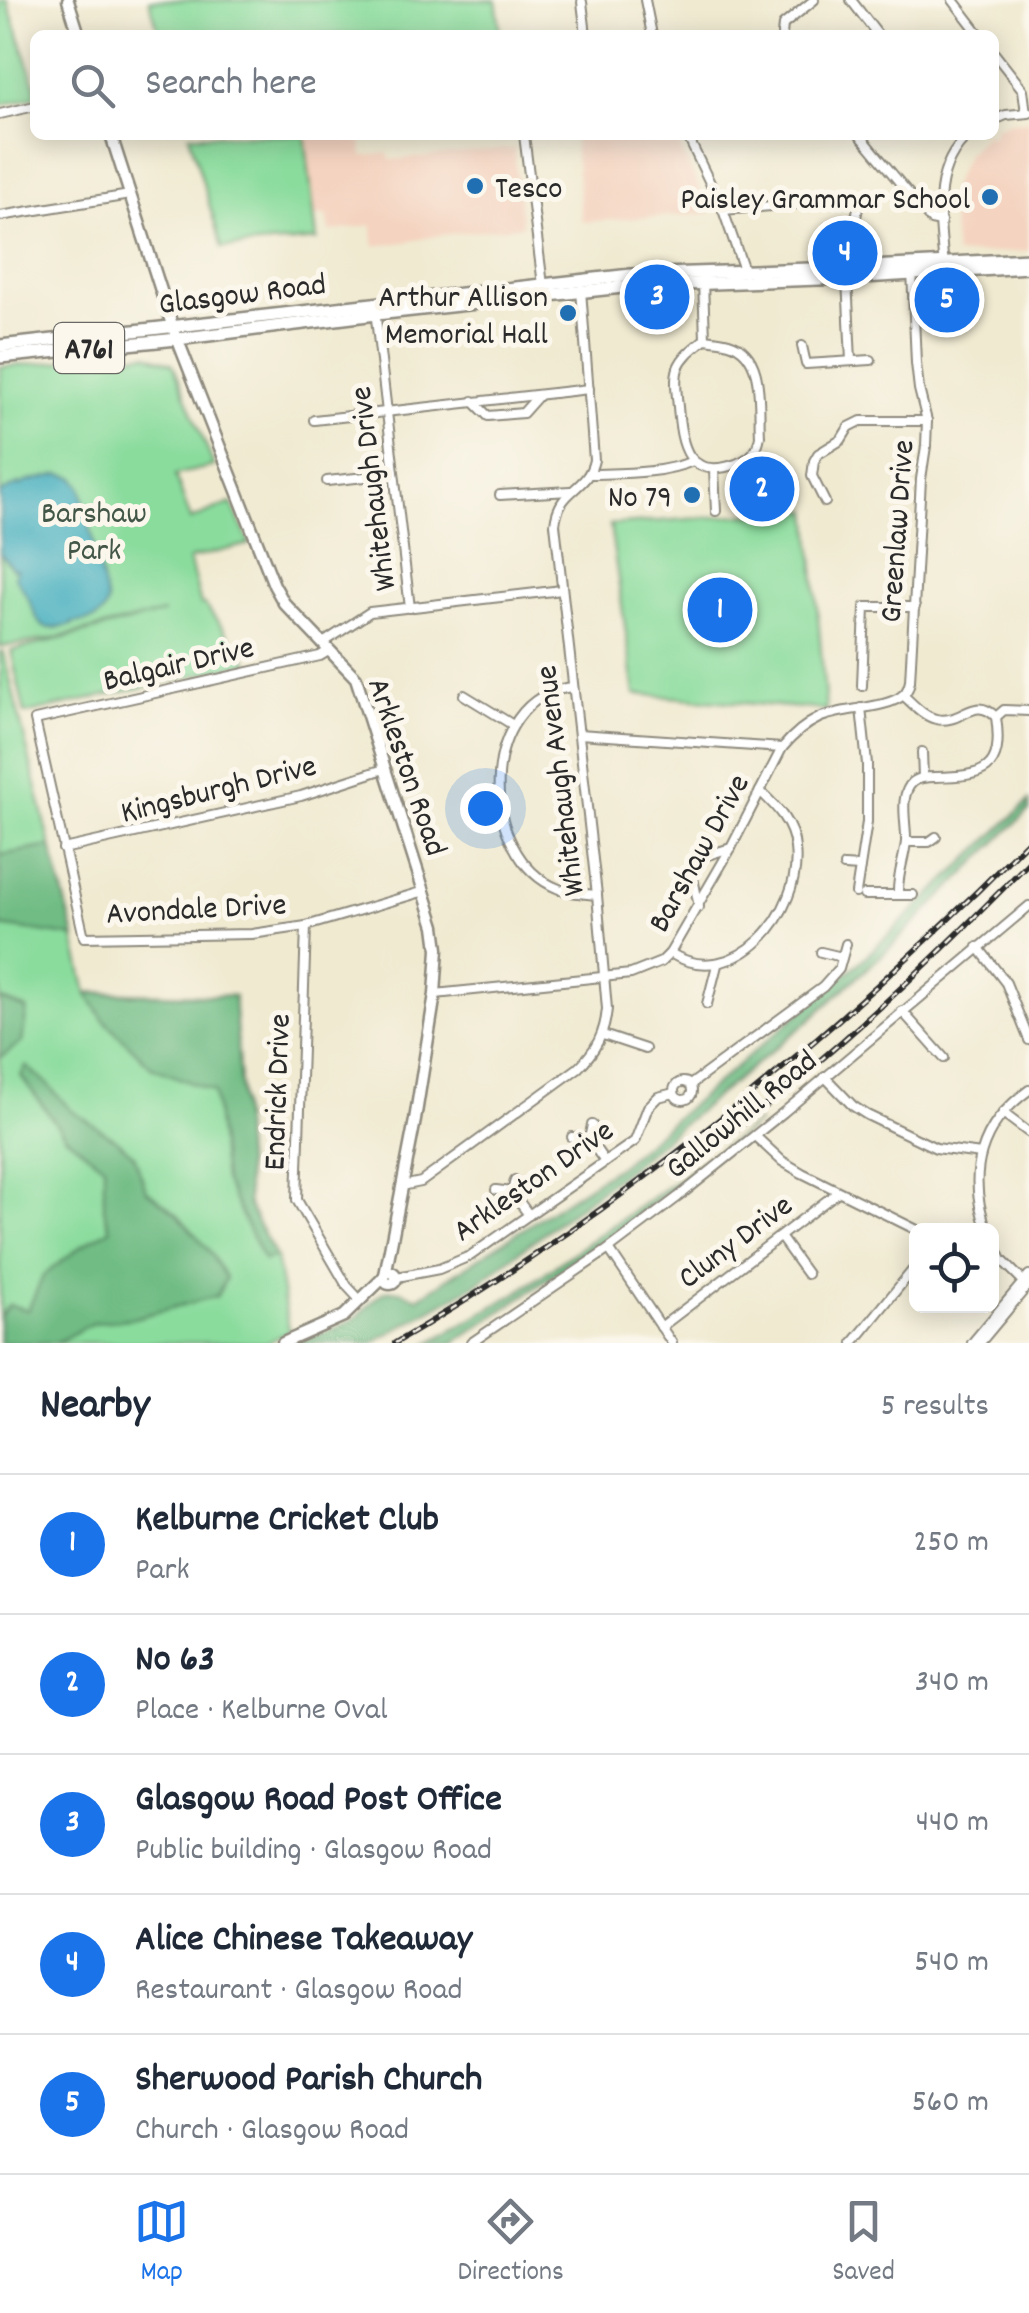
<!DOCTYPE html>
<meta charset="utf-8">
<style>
:root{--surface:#fff;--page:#f2f2f3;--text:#1f2937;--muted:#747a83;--line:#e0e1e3;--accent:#1a73e8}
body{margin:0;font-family:Dekko,sans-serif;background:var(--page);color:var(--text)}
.controls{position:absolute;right:30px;bottom:30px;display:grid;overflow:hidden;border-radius:15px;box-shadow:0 5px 25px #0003}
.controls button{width:90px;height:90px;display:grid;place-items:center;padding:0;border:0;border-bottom:2px solid var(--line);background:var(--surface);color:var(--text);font:50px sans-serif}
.you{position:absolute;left:485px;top:808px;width:35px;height:35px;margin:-25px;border:8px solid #fff;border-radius:50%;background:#1a73e8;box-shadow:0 0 0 15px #1a73e833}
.badge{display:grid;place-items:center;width:65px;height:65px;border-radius:50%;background:var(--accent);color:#fff;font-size:32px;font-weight:700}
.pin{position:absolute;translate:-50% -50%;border:5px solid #fff;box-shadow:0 2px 10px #0006}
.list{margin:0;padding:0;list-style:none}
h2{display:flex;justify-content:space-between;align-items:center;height:130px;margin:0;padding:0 40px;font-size:42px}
h2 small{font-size:32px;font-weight:400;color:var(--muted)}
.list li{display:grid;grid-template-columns:65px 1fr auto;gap:30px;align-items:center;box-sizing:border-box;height:140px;padding:0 40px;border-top:2px solid var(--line)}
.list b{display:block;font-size:38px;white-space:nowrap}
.list p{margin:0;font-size:32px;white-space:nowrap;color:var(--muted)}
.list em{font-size:32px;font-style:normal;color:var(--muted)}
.icon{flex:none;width:55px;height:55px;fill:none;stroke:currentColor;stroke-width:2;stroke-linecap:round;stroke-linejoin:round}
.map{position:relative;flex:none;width:1029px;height:1343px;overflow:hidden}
.search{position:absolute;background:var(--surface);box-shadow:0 5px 25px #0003;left:30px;right:30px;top:30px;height:110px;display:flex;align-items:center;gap:25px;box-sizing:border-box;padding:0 35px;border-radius:15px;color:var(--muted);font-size:38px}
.sheet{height:830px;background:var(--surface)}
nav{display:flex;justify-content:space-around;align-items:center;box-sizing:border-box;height:140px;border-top:2px solid var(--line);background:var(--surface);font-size:28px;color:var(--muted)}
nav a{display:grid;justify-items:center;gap:5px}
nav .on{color:var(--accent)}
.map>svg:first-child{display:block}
.built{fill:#f4d3c0}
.green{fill:#8adc9d;stroke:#5a8464;stroke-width:2.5}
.forest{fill:#6fbc84;stroke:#4d7458;stroke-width:2.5}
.water{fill:#40adbe;stroke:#366c74;stroke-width:2.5}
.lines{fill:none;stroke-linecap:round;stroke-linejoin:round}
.street-casing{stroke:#8e8a7e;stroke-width:12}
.secondary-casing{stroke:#8e8a7e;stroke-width:15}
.primary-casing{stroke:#8e8a7e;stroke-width:16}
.street{stroke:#fff;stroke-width:8}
.secondary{stroke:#fff;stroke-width:10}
.primary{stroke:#fff;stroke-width:11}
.rail-casing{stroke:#2b2b2b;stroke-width:6}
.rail{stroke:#fbf7ec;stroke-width:2.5;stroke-dasharray:8;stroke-linecap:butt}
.poi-dot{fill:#1f6fb2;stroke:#fbf7ec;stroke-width:4}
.labels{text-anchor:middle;stroke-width:10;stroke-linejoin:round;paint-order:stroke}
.shield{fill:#fbf7ec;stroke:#696865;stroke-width:2.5}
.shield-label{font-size:30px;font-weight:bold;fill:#2b2b2b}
.poi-label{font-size:32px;fill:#2b2b2b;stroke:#fbf7ec;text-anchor:end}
.street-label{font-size:32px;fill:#2b2b2b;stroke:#fbf7ec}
.park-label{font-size:32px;fill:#435748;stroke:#fbf7ec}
</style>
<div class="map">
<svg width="1029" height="1343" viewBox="0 0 1029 1343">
<rect width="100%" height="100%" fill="#fbf7ec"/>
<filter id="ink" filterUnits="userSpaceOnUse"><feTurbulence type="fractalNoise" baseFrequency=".01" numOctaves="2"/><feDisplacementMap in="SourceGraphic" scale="20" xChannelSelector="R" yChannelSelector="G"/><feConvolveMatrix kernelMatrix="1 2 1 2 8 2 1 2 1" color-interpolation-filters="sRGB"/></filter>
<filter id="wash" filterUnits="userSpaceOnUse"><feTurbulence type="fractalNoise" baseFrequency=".0048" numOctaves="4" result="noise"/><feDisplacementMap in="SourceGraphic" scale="40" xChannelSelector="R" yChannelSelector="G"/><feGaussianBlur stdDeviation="2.25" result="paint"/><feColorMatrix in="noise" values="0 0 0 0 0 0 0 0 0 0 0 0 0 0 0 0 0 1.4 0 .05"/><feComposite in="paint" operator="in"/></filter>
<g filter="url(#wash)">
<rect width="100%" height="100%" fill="#f0ead1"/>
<g class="built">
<path d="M1029 121V251L955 255 951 212 953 182 967 154 984 135H994V127L1010 122Z"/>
<path d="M305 135H360L363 156 388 153 390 160 514 148 522 226 440 235 407 242 374 246 372 225 330 232 327 215 314 216Z"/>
<path d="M573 135H675L711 213 582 222Z"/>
</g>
<g class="green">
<path d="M0 0H7L35 84V97L0 105Z"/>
<path d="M149 0H496L501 35H160Z"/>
<path d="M189 135H305L317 240 222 248Z"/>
<path d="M147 354 173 364 214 466 175 475 191 520 231 503 250 544 189 559 201 605H205L249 663 25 714 11 651 164 613 51 639 0 647V367Z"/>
<path d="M809 510 826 710 635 694 610 525Z"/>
<path d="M3 651 87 992 234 996 248 1205 276 1257 289 1331 267 1343H0V652Z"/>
</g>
<g class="forest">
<path d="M1029 801V810L893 945 805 1024 621 1174 478 1283 372 1343H294C312 1336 332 1331 349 1322 363 1315 376 1294 386 1291 398 1288 408 1294 418 1298L620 1165 862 960Z"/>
<path d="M51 846 75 937 0 926V855Z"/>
<path d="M87 993 234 996 248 1205 276 1257 264 1261 224 1180 214 1092 151 1067 102 1018Z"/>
<path d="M0 999 27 1009 22 1042 0 1058Z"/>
<path d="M26 1066 46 1083 72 1111 114 1138 134 1155 146 1190 177 1214 208 1249 226 1278 217 1296 134 1318 93 1323 55 1343H0V1316L9 1305 28 1310 43 1276 80 1247 110 1229 104 1210V1166L65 1136 21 1076Z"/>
<path d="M759 1122 605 1241 453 1343H429L518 1292Z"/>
</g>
<path class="water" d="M60 474 74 477 81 487 107 602C104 622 87 621 72 623V625C38 633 41 627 29 600 25 592 19 584 15 577L17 569 14 570 0 553V493L19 484 20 486 26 482Z"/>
</g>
<g filter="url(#ink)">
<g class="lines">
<defs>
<g id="street">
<path d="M645 0 652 35"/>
<path d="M851 0 878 35"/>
<path d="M953 0 980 35"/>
<path d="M582 2 586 35"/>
<path d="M782 35 783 25 814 0"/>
<path d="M994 53 1023 90 1026 113"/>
<path d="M0 114 35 106"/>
<path d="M994 120 1006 115 1029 113"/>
<path d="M524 135 543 285"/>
<path d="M687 135 723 210 745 273"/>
<path d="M860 135 931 220 941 222"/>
<path d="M723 210 830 201 850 196 859 204 854 226 829 227 823 241"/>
<path d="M0 216 130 195"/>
<path d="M944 267C940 221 930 169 969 135"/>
<path d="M847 278 851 361"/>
<path d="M703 281 705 339C695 347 683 355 678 368 674 380 677 395 678 407 681 445 687 481 736 464 751 458 757 452 760 436 758 407 766 354 729 343 722 341 713 340 705 339"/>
<path d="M375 310 410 608"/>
<path d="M802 346 806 364 871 360"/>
<path d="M473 401 488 416 523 413 539 395"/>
<path d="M314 420 589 389"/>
<path d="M753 456 775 477"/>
<path d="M714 469 716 511"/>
<path d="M591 474C624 473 662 474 693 461"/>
<path d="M327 481 394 474"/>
<path d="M500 495 570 491"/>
<path d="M825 502 812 476 814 461 818 454 841 440 849 427 861 421H927"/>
<path d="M323 643 370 612 562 590"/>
<path d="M330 650 320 656 35 720 84 937 252 934 306 926 425 891"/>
<path d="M862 686 865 607H915"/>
<path d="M572 687C476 698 477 857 559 889 571 893 584 894 597 895"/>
<path d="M464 695 513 725"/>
<path d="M996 717 1004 710 1029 711"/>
<path d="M579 734 782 748"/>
<path d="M922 752 923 777"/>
<path d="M906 842H929L936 837"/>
<path d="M63 849 301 796 384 769"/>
<path d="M844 866 860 867"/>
<path d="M856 893 867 822V764L861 708"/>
<path d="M864 895H913"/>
<path d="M898 895C897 876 904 860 906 842 907 824 898 795 913 782 919 777 928 777 935 777 984 776 1004 772 996 717 974 694 962 725 936 719 923 716 913 704 903 695"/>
<path d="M699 907 692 873 701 857 731 848"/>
<path d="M306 926 297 1200 347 1286 360 1300"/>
<path d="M978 947 1006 983 1029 1040"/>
<path d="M821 952 842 957"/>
<path d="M670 953C735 993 803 912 795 848 793 824 777 807 760 791"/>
<path d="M435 994 631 974 661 962 670 953 731 848 782 748C793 735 804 725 819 718 840 708 888 709 903 695 908 691 909 686 910 681L921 479 926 446 927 421 919 389 916 363 912 270"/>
<path d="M707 1004 717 965"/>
<path d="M902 1011 944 1058"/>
<path d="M603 1035 645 1049"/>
<path d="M825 1077 853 1106 867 1115 936 1148 981 1154"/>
<circle cx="683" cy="1091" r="9"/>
<path d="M690 1085 823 987 839 969 846 944"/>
<path d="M1003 1113 1028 1132"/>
<path d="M755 1136 782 1161 802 1173 917 1230"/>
<path d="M572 1137 589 1139 592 1125"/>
<path d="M589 1139 605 1162"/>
<path d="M402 1186 421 1182 578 1068C596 1051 605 1033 607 1009L597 895 555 524C559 487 587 492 594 460L581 290"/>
<path d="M496 1190 512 1192 515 1180"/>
<path d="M512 1192 529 1215"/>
<path d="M987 1230C966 1174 980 1125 1029 1090"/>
<path d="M781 1238 807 1274"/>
<path d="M992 1239 1002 1260 1025 1283"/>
<path d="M609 1249 672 1343"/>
<path d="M397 1277 439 1269 470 1256 635 1141 648 1107 658 1097 674 1093"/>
<path d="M661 1327 838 1192"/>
<path d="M471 1343 609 1249 678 1197 784 1112 1029 906"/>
<path d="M853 1343 916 1266"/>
<path d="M972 1343 1029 1275"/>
<path d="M980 1343 1029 1284"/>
</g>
<g id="secondary">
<path d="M68 0 79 35"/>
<path d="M111 135 173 328 274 585 284 603 356 678 435 926 438 949 435 994 415 1120 385 1275"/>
<circle cx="390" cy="1278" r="6"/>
<path d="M283 1343 344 1316 384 1277"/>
</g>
<g id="primary">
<path d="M0 346 631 275 870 267 1029 259"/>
<path d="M0 357 177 339 376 314 632 286 847 278 1029 267"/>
</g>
</defs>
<use href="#street" class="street-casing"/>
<use href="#secondary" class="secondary-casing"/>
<use href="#primary" class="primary-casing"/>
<use href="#street" class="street"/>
<use href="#secondary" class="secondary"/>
<use href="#primary" class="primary"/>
<defs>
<g id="rail">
<path d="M681 1170C807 1080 922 972 1029 862"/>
<path d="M395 1343C630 1206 838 1033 1029 840"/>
</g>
</defs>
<use href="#rail" class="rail-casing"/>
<use href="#rail" class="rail"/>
</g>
</g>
<g class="poi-dot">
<circle cx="475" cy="186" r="10"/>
<circle cx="990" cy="197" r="10"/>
<circle cx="568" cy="313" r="10"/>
<circle cx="692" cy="495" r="10"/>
</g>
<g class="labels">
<rect class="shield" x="54" y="323" width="70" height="50" rx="8"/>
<g class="shield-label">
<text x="89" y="358">A761</text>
</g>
<g class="poi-label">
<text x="495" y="197" text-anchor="start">Tesco</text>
<text x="970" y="208">Paisley Grammar School</text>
<text x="548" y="306">Arthur Allison<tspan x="548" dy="37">Memorial Hall</tspan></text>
<text x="672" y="506">No 79</text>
</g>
<g class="street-label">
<text transform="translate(242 292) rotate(-7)" y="11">Glasgow Road</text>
<text transform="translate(371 489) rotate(-97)" y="11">Whitehaugh Drive</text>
<text transform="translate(895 531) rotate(-86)" y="11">Greenlaw Drive</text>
<text transform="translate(178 662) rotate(-13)" y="11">Balgair Drive</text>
<text transform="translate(409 766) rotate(71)" y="11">Arkleston Road</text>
<text transform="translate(558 781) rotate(-97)" y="11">Whitehaugh Avenue</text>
<text transform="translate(218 787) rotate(-14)" y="11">Kingsburgh Drive</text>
<text transform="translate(697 852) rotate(-61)" y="11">Barshaw Drive</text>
<text transform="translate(196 907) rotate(-3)" y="11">Avondale Drive</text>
<text transform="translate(275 1092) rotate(-88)" y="11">Endrick Drive</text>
<text transform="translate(740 1113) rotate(-39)" y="11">Gallowhill Road</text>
<text transform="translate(532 1179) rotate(-35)" y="11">Arkleston Drive</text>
<text transform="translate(734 1240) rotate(-37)" y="11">Cluny Drive</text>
</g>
<g class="park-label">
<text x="94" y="522">Barshaw<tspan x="94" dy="37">Park</tspan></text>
</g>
</g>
</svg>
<div class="controls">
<button><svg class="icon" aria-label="locate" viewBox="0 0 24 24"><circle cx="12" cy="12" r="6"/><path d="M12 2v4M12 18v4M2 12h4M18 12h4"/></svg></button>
</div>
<div class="you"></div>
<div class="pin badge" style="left:720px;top:610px">1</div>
<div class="pin badge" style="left:762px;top:489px">2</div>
<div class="pin badge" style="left:657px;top:297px">3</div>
<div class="pin badge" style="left:845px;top:253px">4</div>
<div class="pin badge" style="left:947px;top:300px">5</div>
<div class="search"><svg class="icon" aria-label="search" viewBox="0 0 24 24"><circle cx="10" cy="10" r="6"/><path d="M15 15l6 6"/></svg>Search here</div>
</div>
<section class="sheet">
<h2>Nearby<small>5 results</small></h2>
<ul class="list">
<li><span class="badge">1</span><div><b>Kelburne Cricket Club</b><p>Park</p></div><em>250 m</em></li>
<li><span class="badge">2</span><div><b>No 63</b><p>Place · Kelburne Oval</p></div><em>340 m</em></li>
<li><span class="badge">3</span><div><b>Glasgow Road Post Office</b><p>Public building · Glasgow Road</p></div><em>440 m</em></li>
<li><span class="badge">4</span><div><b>Alice Chinese Takeaway</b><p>Restaurant · Glasgow Road</p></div><em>540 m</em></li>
<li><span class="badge">5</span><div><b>Sherwood Parish Church</b><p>Church · Glasgow Road</p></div><em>560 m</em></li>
</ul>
</section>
<nav>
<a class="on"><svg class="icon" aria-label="map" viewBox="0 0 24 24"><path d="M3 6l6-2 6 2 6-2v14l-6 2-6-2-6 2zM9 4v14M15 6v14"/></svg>Map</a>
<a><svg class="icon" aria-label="directions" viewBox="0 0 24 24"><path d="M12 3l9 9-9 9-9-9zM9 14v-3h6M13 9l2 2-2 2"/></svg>Directions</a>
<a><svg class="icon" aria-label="saved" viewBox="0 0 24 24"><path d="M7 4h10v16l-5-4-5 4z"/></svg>Saved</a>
</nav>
